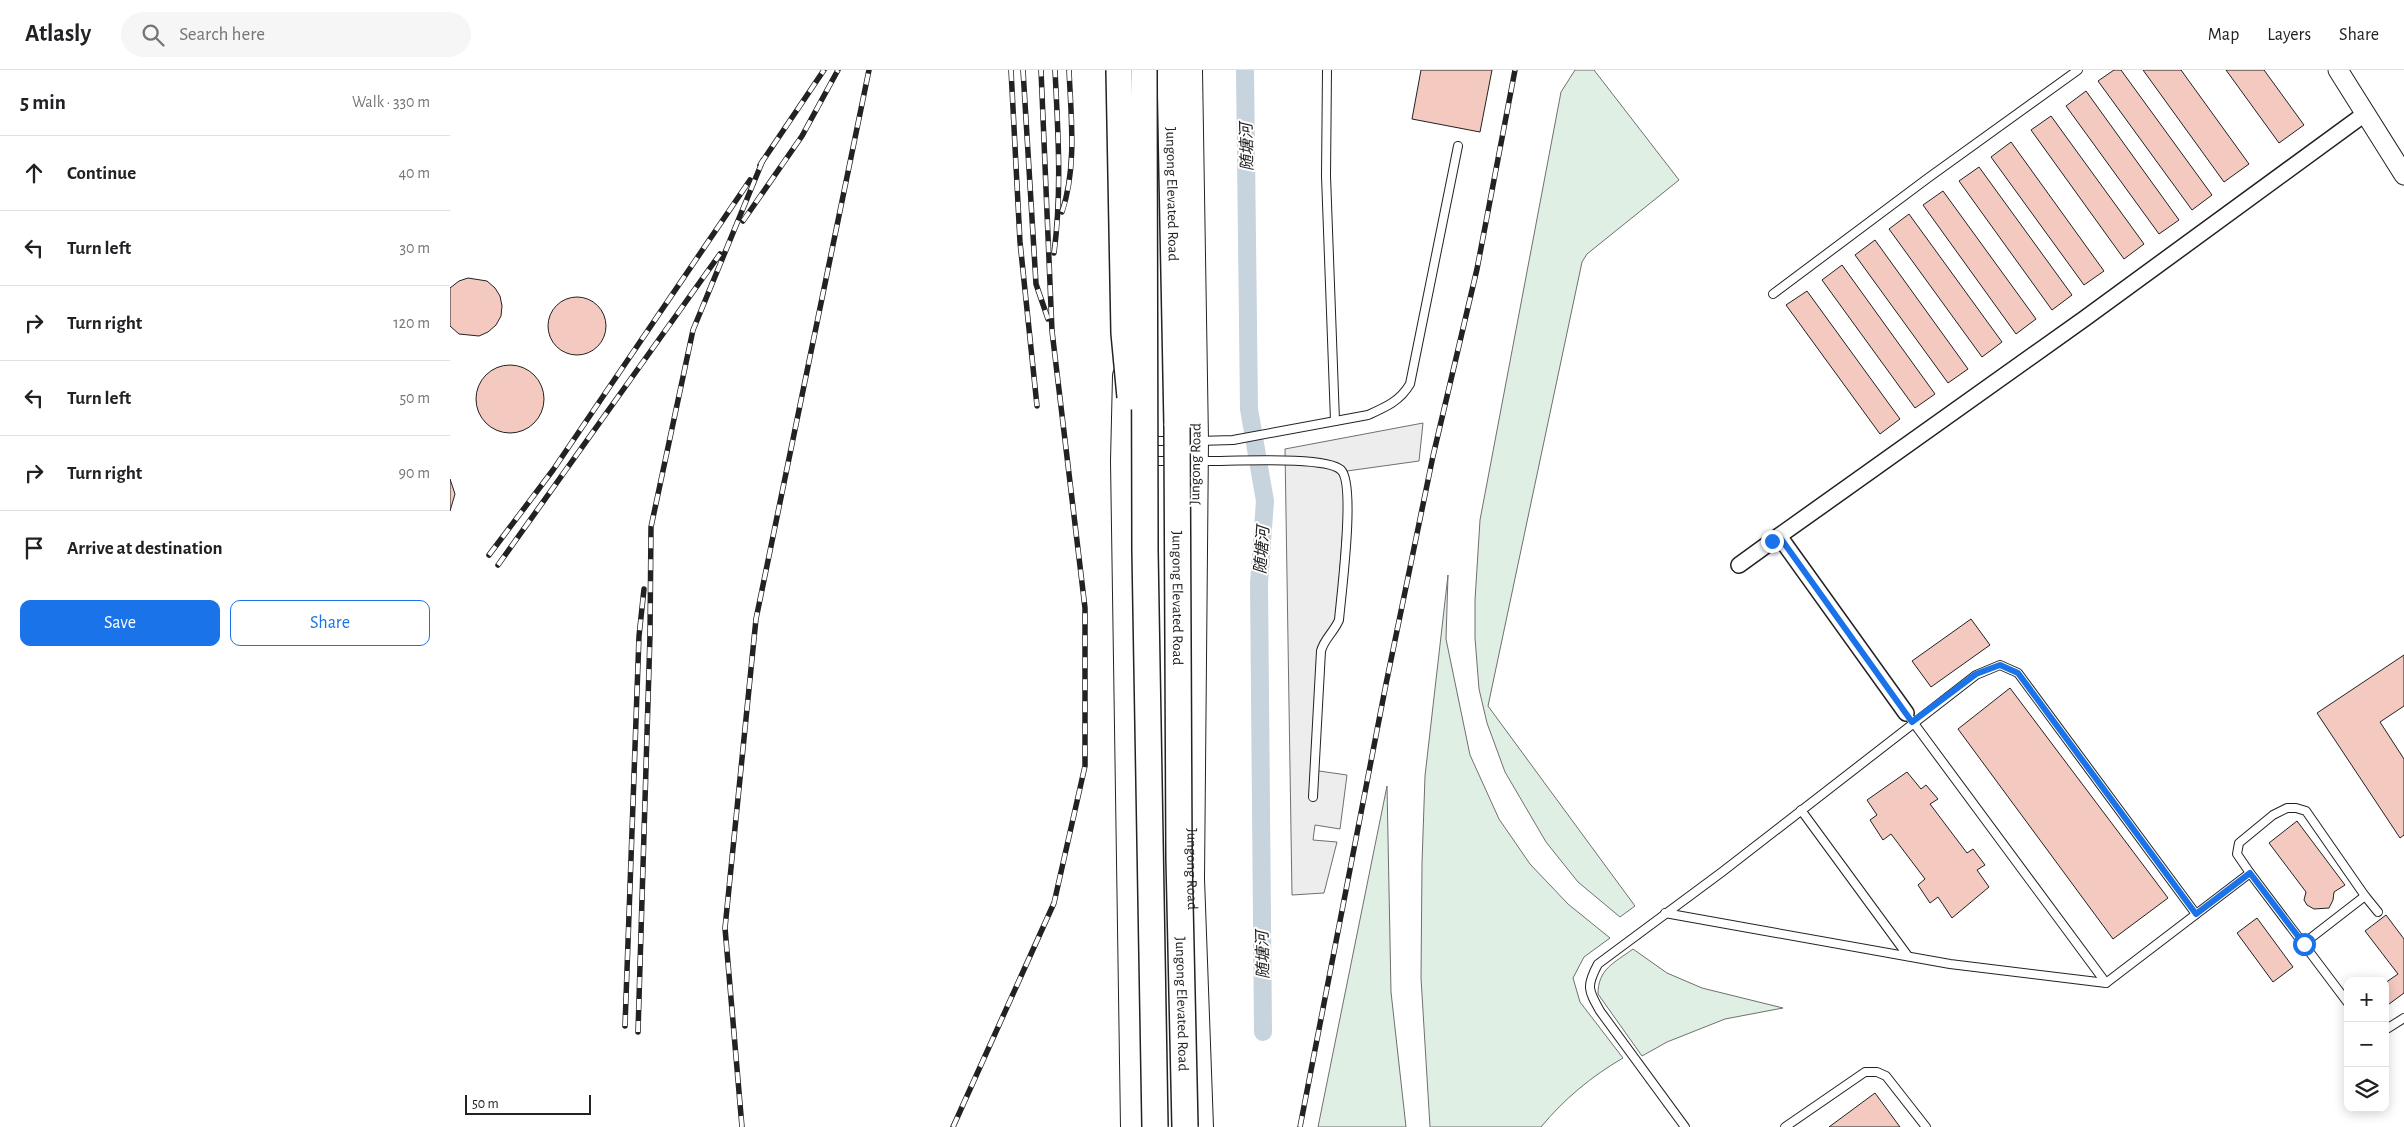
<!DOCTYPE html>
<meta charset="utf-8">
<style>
:root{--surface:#fff;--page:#f6f6f6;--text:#202124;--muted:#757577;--line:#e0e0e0;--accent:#1a73e8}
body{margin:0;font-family:"Alegreya Sans","Noto Sans SC",sans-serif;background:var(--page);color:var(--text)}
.controls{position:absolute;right:15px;bottom:15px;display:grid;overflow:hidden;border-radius:10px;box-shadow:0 2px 12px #0003}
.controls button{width:45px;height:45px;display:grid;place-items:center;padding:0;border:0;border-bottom:1px solid var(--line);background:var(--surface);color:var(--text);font:25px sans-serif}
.scale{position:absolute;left:15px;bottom:12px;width:126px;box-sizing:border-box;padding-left:5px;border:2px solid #222;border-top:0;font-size:14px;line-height:18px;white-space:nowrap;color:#222;-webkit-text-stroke:4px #fff;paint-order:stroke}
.stop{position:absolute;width:15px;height:15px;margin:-11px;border:4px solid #1a73e8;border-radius:50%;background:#fff}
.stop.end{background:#1a73e8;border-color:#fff;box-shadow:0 1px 5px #0008}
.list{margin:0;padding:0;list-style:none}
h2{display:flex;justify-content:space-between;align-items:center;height:65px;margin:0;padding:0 20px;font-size:21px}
h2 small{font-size:16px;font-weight:400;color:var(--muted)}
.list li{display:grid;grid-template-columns:32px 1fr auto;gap:15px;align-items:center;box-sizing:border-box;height:75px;padding:0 20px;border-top:1px solid var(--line)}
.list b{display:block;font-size:19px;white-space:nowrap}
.list em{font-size:16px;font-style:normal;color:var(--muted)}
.actions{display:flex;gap:10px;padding:15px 20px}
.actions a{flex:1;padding:11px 0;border:1px solid var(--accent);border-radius:10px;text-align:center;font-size:18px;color:var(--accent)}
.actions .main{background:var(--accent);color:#fff}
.icon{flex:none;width:28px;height:28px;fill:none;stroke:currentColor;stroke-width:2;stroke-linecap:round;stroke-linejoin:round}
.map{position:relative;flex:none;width:1954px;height:1057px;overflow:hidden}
header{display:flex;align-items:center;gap:30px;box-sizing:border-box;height:70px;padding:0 25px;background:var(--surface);border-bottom:1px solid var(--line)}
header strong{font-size:24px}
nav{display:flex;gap:28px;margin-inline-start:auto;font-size:18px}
.search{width:350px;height:45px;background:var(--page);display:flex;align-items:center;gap:12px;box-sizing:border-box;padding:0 18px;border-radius:28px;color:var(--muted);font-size:19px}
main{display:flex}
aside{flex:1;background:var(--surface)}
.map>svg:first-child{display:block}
.green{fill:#e0efe3;stroke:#6f6f6f}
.parking{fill:#ededed;stroke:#6f6f6f}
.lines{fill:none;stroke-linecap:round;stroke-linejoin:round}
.canal{stroke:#c7d3dd;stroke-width:18}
.building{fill:#f3c9c0;stroke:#222}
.service-casing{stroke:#222;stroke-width:10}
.minor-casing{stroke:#222;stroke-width:18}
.tertiary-casing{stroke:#222;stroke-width:21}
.primary-casing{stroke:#222;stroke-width:26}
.trunk-casing{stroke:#222;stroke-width:28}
.service{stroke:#fff;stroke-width:8}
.minor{stroke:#fff;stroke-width:15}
.tertiary{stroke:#fff;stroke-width:19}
.primary{stroke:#fff;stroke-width:24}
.trunk{stroke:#fff;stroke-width:25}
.rail-casing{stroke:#222;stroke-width:5.5}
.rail{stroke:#fff;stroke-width:4;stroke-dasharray:11;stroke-linecap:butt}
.trunk-bridge-casing{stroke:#222;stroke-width:28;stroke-linecap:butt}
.trunk-bridge{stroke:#fff;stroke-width:25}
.route{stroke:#1a73e8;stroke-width:6}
.labels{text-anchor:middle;stroke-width:4;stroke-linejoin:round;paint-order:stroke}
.street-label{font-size:15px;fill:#222;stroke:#fff}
.water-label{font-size:16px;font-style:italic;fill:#222;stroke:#fff}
</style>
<header>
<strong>Atlasly</strong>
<div class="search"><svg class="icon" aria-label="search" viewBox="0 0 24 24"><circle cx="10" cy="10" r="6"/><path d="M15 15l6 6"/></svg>Search here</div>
<nav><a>Map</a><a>Layers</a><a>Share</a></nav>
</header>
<main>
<aside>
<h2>5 min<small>Walk · 330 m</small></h2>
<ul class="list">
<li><svg class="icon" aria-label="ahead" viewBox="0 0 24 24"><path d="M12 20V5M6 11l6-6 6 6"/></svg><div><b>Continue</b></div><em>40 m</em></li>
<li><svg class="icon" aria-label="left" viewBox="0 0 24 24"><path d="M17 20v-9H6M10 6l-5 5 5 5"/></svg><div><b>Turn left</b></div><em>30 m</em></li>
<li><svg class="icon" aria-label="right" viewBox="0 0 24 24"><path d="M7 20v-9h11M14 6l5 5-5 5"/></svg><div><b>Turn right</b></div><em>120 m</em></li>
<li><svg class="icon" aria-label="left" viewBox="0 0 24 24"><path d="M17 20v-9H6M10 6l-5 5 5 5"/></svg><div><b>Turn left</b></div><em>50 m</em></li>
<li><svg class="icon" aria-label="right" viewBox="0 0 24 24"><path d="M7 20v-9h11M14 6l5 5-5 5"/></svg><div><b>Turn right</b></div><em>90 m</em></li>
<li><svg class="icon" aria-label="arrive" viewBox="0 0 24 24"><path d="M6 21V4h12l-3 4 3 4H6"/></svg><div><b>Arrive at destination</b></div></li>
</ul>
<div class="actions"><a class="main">Save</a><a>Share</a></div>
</aside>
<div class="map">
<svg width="1954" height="1057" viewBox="0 0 1954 1057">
<rect width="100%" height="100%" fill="#fff"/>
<g class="green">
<path d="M1125 0H1144L1229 110 1137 184 1132 192 1038 636 1185 836 1170 847 1128 812 1096 772 1055 702 1037 653 1029 619 1025 568V530L1030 450 1111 22Z"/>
<path d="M998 505 996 569 1020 685 1049 749 1080 794 1118 834 1160 868 1134 887 1123 908 1130 932 1173 988C1142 1006 1114 1029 1091 1057H980L971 908 972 793 975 706Z"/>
<path d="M937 716 941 922 956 1057H868Z"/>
<path d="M1183 879 1217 903 1252 918 1333 938 1275 949 1217 972 1192 986 1148 924C1148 899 1164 893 1183 879Z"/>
</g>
<path class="parking" d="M973 353 969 391 897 401 886 553 870 572 862 700 897 705 890 759 865 755 863 770 887 772 874 823 842 825 835 379Z"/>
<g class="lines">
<path class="canal" d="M795 0 799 339 815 431 809 513 813 962"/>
</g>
<g class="building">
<path d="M971 0H1042L1030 62 962 49Z"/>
<path d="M1664 0H1671L1762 125 1742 140 1648 11Z"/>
<path d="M1693 0H1731L1799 94 1774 112Z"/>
<path d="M1776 0H1814L1854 55 1829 73Z"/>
<path d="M1636 21 1729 150 1709 164 1616 36Z"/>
<path d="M1601 46 1694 174 1674 189 1581 60Z"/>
<path d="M1561 72 1654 201 1634 215 1541 87Z"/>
<path d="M1529 97 1622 225 1602 240 1509 111Z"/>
<path d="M1493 121 1586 249 1566 264 1473 135Z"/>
<path d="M1459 144 1552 272 1532 287 1439 159Z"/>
<path d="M1425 170 1518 299 1498 313 1405 185Z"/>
<path d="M1392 195 1485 324 1465 338 1372 210Z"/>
<path d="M18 208 37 211 45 218 50 226 52 236 51 246 46 255 38 262 29 266 9 264 0 256V218L9 211Z"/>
<path d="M1357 221 1450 349 1430 364 1336 235Z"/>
<circle cx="127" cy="256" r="29"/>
<circle cx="60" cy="329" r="34"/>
<path d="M0 409 5 424 0 441Z"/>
<path d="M1521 549 1540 575 1481 617 1462 591Z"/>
<path d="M1954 585V636L1930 652 1954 689V765L1950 768 1867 643Z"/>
<path d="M1560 618 1718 828 1663 869 1508 659Z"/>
<path d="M1457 702 1471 719 1476 715 1488 729 1480 734 1517 783 1523 779 1535 795 1527 800 1539 817 1502 848 1488 827 1480 833 1468 815 1475 809 1441 764 1433 770 1420 750 1427 745 1417 730Z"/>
<path d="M1847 751 1895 815 1884 822 1883 830 1879 838 1864 839 1857 835 1854 830 1856 822 1819 773Z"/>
<path d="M1936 845 1954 869V923L1935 937V913L1948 904 1915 861Z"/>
<path d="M1807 848 1843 897 1823 912 1787 863Z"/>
<path d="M1425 1023 1450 1057H1379Z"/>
</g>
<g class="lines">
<defs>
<g id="service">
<path d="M877 0 876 106 885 351"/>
<path d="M1323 224 1478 108 1628 0"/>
<path d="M698 371H724"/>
<path d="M748 371 783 370 918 345C936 337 950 331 960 314L1008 76"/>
<path d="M698 391H724"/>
<path d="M748 391C774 392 875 385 891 400 906 414 891 526 889 550 884 562 874 569 871 581L863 727"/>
<path d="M1460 648 1656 913"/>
<path d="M1351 740 1458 886"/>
<path d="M1800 803 1787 784 1789 773 1823 745 1837 738H1846L1856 741 1915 826 1928 842"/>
<path d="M1215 843 1500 894 1656 913 1800 803 1898 933"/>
<path d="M1853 874 1915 826"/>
<path d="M1935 960 1954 948"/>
<path d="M1235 1057 1150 941C1138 920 1136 916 1148 894L1272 802 1526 605 1550 595 1568 603 1746 844"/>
<path d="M1335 1057 1415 1002H1427L1436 1006 1476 1057"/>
</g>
<g id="minor">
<path d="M1289 495 1329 466"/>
<path d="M1456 643 1329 466 1634 249 1916 43"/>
</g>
<path id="tertiary" d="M1888 0 1954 105"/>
<g id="primary">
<path id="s1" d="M740 0 746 371 742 809 751 1057"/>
<path d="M675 306 673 391 683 1057"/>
</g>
<g id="trunk">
<path id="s2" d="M720 0 727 356"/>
</g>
</defs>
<use href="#service" class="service-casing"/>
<use href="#minor" class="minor-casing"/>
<use href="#tertiary" class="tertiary-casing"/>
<use href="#primary" class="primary-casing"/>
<use href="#trunk" class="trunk-casing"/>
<use href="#service" class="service"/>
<use href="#minor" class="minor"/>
<use href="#tertiary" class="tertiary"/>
<use href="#primary" class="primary"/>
<use href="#trunk" class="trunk"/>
<defs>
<g id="rail">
<path d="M561 0 570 172 587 336"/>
<path d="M573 0 586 214 598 249"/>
<path d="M310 95 374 0"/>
<path d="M612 142C627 97 621 47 619 0"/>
<path d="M293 151 352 66 388 0"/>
<path d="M604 183C612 122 608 61 605 0"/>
<path d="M39 485 103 400 300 110"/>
<path d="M48 495 270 184"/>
<path d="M175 956 189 566 194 519"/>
<path d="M188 962 200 565 201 457 243 260 313 90"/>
<path d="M292 1057 275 858 306 549 419 0"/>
<path d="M503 1057 604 833 635 696V538L602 261 591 0"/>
<path d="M850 1057 936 614 983 386 1027 199 1065 0"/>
</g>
</defs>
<use href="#rail" class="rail-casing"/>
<use href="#rail" class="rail"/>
<defs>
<g id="trunk-bridge">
<path d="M669 0 674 263 680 327"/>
<path d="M694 0 695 481 705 1057"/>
<path id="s3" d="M727 356 729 788 735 1057"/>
</g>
</defs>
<use href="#trunk-bridge" class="trunk-bridge-casing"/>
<use href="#trunk-bridge" class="trunk-bridge"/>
</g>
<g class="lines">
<path class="route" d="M1322 471 1329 466 1462 652 1526 604 1550 595 1568 603 1746 844 1800 803 1854 874"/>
</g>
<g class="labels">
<g class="street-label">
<text dy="5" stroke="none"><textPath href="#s2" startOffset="124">Jungong Elevated Road</textPath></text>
<text transform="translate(745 394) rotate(-89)" y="5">Jungong Road</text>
<text dy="5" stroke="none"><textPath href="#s3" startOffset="172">Jungong Elevated Road</textPath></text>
<text dy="5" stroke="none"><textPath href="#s1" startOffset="799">Jungong Road</textPath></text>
<text dy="5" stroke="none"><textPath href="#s3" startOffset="578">Jungong Elevated Road</textPath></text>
</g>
<g class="water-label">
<text transform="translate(796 77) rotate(-91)" y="6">随塘河</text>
<text transform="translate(811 480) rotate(-86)" y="6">随塘河</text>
<text transform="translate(812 885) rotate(-91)" y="6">随塘河</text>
</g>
</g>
</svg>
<div class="controls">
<button>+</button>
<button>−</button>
<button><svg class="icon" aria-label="layers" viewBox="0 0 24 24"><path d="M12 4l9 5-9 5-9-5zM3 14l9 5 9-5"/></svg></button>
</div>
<div class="scale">50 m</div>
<div class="stop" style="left:1854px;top:874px"></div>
<div class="stop end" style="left:1322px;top:471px"></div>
</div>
</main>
